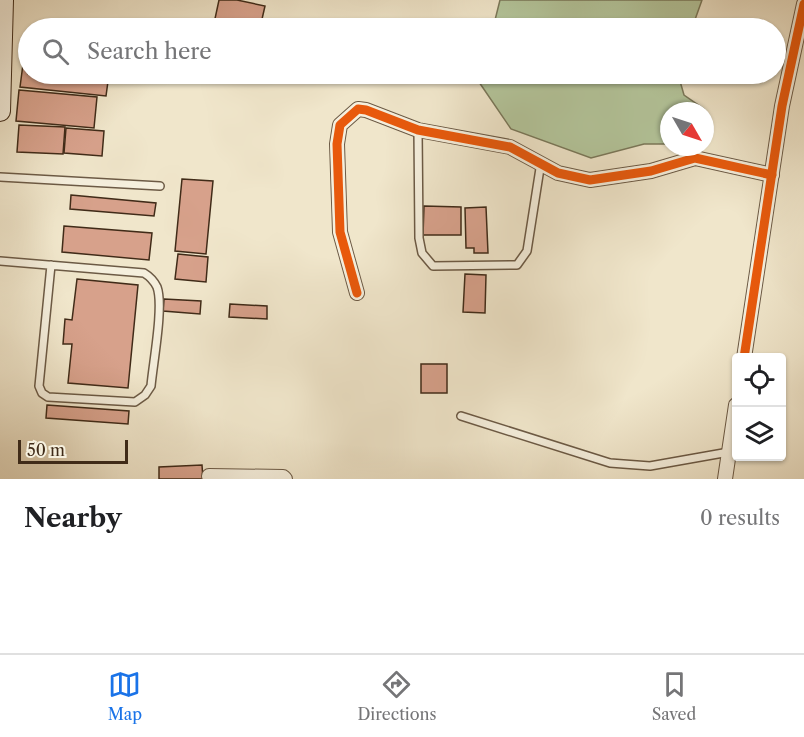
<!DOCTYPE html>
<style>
:root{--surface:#fff;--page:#f6f6f6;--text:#202124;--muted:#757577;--line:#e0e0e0;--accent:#1a73e8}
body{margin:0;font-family:"Libre Caslon Text",serif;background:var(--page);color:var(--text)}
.controls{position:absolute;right:18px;bottom:18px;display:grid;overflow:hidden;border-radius:6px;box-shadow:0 2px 4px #0004}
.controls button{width:54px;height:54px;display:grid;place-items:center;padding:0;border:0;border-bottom:2px solid var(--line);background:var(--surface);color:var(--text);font:30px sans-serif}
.compass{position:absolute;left:660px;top:102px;width:54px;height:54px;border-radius:50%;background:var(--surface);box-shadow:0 2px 4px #0004;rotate:129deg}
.scale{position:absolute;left:18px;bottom:15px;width:110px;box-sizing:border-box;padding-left:6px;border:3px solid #402b18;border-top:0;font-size:16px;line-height:21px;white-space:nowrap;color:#402b18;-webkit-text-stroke:4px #f5efdd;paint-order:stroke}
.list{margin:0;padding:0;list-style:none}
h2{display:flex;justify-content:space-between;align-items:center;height:78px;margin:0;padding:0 24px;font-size:26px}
h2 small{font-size:20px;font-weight:400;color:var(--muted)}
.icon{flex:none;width:33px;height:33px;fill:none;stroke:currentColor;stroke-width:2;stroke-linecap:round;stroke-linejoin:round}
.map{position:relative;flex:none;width:804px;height:479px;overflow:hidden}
.search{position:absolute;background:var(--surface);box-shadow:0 2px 4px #0004;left:18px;right:18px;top:18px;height:66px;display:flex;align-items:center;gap:15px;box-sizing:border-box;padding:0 21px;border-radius:33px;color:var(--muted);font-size:22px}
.sheet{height:174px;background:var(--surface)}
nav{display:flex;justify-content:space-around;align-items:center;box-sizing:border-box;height:84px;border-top:2px solid var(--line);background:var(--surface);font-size:16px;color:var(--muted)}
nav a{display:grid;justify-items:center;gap:3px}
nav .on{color:var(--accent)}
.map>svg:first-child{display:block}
.green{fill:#b4c69c;stroke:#7a785a;stroke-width:1.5}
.building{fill:#d7a18b;stroke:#402b18;stroke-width:1.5}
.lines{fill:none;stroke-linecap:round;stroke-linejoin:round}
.service-casing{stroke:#6c5a45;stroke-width:10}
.minor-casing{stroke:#6c5a45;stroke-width:16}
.secondary-casing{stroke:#402b18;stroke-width:22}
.service{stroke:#f5efdd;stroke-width:7}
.minor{stroke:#f5efdd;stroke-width:14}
.secondary{stroke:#f5efdd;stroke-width:20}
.cycleway-casing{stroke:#f5efdd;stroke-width:13}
.cycleway{stroke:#e8590c;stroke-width:9}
</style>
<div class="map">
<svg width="804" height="479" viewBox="0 0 804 479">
<rect width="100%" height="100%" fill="#f0e6cb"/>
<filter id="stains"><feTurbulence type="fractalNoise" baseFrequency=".00333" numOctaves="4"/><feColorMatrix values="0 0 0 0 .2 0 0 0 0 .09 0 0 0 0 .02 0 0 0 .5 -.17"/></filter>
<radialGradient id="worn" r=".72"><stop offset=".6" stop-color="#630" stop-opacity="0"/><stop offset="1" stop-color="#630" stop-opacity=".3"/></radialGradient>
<g class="green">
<path d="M500 0H702L692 28H493Z"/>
<path d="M481 74H678L684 95 704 109V111H669V144H644L591 158 511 129 479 82Z"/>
</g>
<g class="building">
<path d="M219 0H237L265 6 260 28H213Z"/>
<path d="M472 20 485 23 484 28H471Z"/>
<path d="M25 49H28V74H109L106 96 20 87Z"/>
<path d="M19 90 97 97 94 128 16 121Z"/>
<path d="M19 125 65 127 63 154 17 152Z"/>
<path d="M66 128 104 131 102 156 64 153Z"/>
<path d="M182 179 213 181 206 254 175 251Z"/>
<path d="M71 195 156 203 154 216 70 209Z"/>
<path d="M424 206 461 207V235H423Z"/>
<path d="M486 207 488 253H474V248H466L465 208Z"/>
<path d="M64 226 152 233 149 260 62 252Z"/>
<path d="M178 254 208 257 206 282 175 279Z"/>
<path d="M465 274 486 275 485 313 463 312Z"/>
<path d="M77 279 138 285 128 388 68 383 72 344H63L65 319 72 320Z"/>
<path d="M164 299 201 301 200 314 163 311Z"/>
<path d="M230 304 267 306V319L229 317Z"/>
<rect x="421" y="364" width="26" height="29"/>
<path d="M47 405 129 411 128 424 46 418Z"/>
<path d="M202 465 203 479H159V467Z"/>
</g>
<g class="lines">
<defs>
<g id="service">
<path d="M418 130 419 238 422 253 433 266 517 265 527 251 541 162"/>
<path d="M0 177 160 186"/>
<path d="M0 261 144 273C149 276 154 281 157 287 164 306 153 363 151 386L145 395 135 402 48 397 42 393 39 386 51 265"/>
<path d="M461 416 610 463 650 466 729 452"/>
</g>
<g id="minor">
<path d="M357 293 340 232 337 144 340 125 358 109 366 110 418 130 510 147 558 173 590 180 651 171 695 158 772 175"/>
<path d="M744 358 782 106 804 4"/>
<path d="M209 476 283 477 285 479"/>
<path d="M725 479 736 405"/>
</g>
<path id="secondary" d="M0 111 3 0"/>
</defs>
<use href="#service" class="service-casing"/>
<use href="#minor" class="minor-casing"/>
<use href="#secondary" class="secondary-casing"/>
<use href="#service" class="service"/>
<use href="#minor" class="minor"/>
<use href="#secondary" class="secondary"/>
<defs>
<g id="cycleway">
<path d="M357 293 340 232 337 144 340 125 358 109 366 110 418 130 510 147 558 173 590 180 651 171 695 158 772 175"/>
<path d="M744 358 782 106 804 4"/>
</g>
</defs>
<use href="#cycleway" class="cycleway-casing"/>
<use href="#cycleway" class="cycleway"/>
</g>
<rect width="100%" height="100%" filter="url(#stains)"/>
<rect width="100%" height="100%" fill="url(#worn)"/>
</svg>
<div class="controls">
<button><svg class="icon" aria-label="locate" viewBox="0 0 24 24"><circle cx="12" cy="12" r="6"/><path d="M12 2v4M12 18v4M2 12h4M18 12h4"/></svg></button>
<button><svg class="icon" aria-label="layers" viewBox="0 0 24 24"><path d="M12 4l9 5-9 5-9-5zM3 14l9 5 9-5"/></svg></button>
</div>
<svg class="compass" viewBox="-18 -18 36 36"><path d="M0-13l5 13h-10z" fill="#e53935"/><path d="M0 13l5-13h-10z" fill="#757577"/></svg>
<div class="scale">50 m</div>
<div class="search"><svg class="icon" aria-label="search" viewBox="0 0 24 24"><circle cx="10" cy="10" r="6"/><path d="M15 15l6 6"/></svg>Search here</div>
</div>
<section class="sheet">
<h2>Nearby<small>0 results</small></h2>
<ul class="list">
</ul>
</section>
<nav>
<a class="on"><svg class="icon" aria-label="map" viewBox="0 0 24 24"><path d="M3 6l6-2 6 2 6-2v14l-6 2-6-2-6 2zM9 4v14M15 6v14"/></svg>Map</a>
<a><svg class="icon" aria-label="directions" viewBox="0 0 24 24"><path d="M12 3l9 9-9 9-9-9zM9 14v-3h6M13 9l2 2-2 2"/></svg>Directions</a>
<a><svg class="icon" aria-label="saved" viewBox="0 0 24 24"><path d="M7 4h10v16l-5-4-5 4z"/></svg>Saved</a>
</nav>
